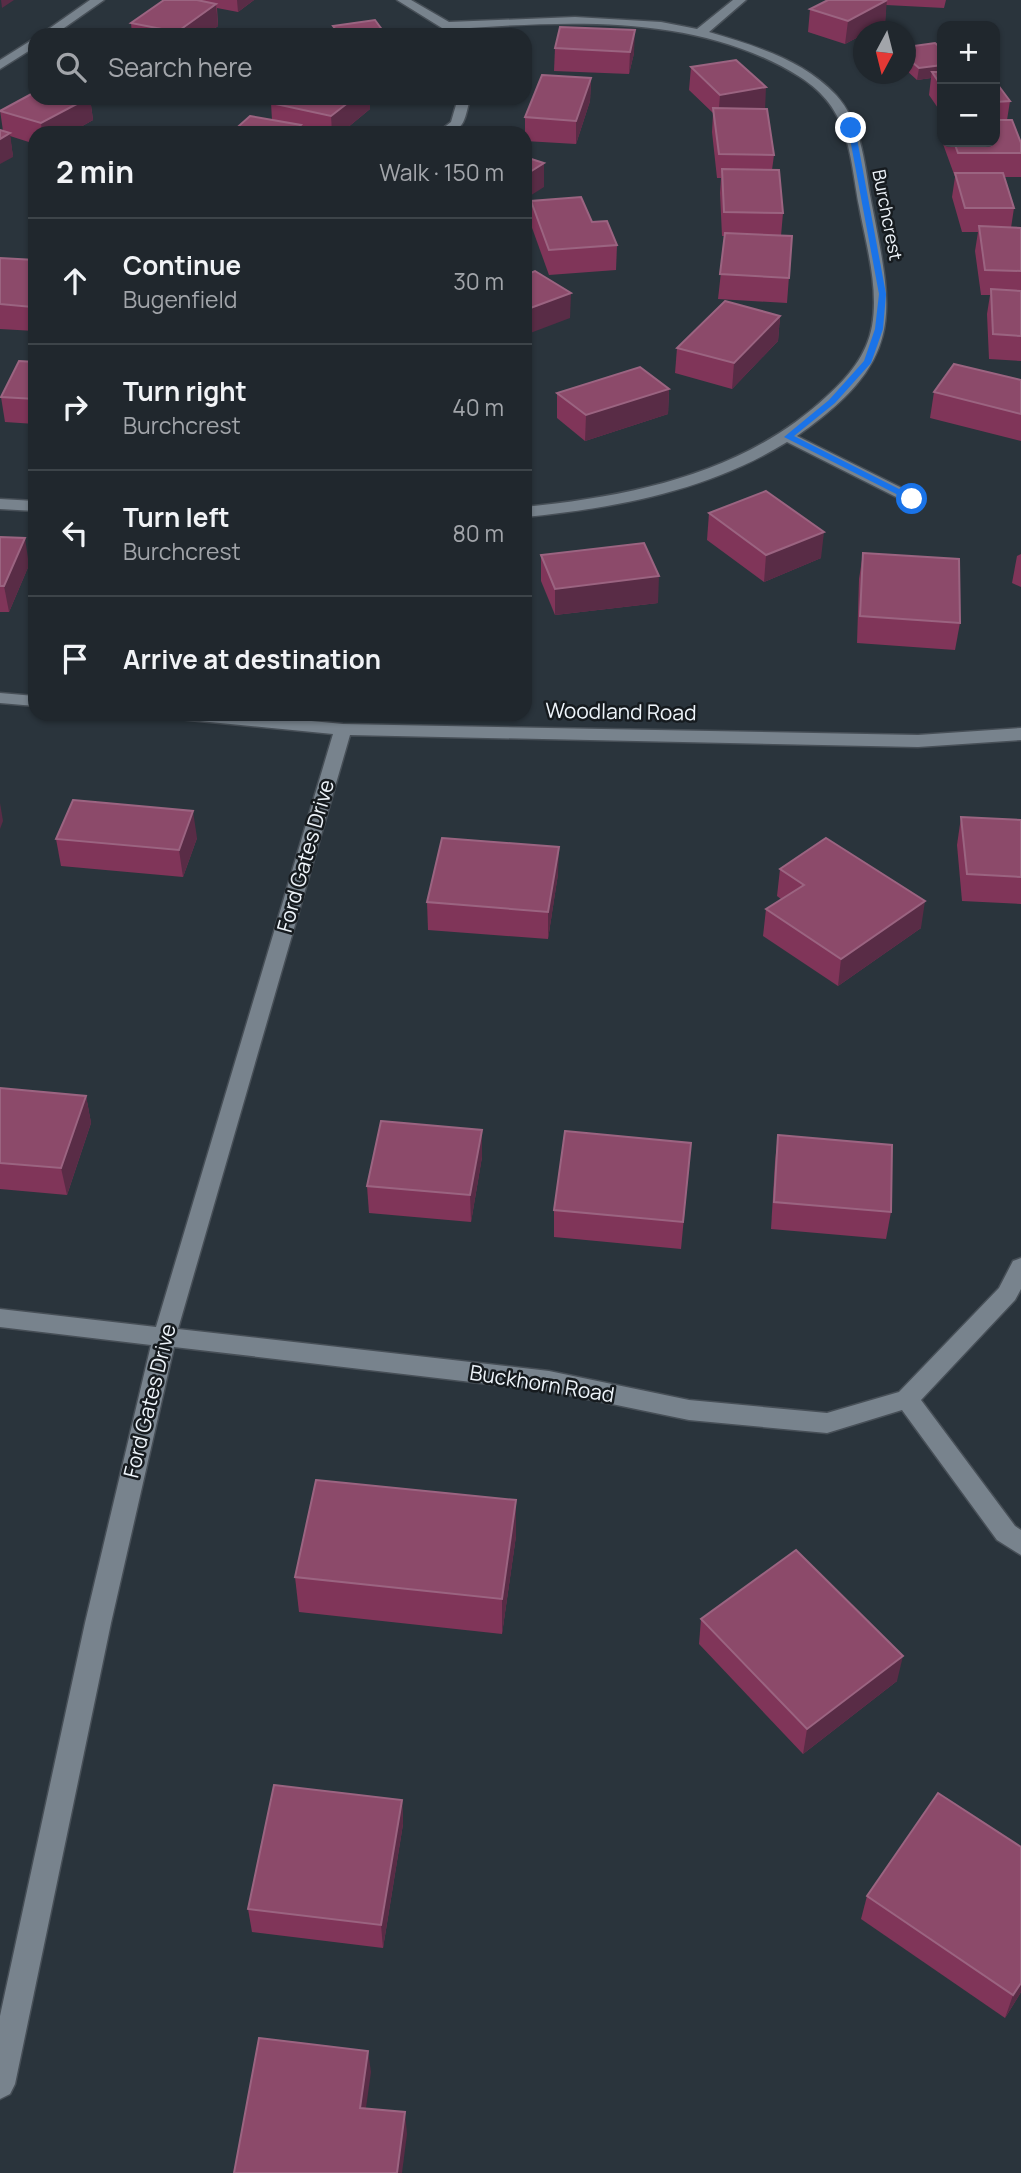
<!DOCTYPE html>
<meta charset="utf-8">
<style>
:root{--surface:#20272d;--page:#2d3339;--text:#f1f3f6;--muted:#a2a5aa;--line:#3d4449}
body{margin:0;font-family:Manrope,sans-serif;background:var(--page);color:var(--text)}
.controls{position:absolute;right:21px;top:21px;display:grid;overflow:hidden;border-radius:14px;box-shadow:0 2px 5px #0004}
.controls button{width:63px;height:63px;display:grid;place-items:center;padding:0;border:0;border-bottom:2px solid var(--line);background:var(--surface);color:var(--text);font:35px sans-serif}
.compass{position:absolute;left:853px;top:21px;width:63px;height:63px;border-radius:50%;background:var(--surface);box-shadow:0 2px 5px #0004;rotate:187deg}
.stop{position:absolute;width:21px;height:21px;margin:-16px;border:5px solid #1a73e8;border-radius:50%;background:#fff}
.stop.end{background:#1a73e8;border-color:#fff;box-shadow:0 2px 7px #0008}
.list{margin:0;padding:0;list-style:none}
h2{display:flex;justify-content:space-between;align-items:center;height:91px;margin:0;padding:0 28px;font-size:30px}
h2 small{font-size:23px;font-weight:400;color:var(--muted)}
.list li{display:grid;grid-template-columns:46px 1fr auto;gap:21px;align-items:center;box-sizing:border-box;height:126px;padding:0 28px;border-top:2px solid var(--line)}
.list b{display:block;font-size:26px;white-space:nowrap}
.list p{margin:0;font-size:23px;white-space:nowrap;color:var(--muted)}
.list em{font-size:23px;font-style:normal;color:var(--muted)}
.icon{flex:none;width:38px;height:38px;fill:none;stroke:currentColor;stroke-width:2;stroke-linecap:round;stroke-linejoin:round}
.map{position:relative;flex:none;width:1021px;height:2173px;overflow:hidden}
.search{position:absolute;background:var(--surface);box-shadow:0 2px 5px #0004;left:28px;top:28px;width:504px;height:77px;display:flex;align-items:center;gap:18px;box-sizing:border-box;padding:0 24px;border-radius:21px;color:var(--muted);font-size:26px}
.panel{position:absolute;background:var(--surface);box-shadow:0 2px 5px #0004;left:28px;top:126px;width:504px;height:595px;border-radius:21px}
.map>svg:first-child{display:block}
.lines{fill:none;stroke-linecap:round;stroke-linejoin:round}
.minor-casing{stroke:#474f57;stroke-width:3}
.minor{fill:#78838d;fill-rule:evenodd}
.wall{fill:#803559}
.shaded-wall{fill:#592c46}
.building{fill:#8c4a6a;stroke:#9b6481;stroke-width:2}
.route{fill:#1a73e8}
.labels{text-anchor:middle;stroke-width:5;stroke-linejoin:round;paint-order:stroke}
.far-street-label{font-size:18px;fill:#eef4fa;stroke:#161b1f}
.street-label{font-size:21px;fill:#eef4fa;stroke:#161b1f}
</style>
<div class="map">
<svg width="1021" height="2173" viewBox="0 0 1021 2173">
<rect width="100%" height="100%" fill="#2a343c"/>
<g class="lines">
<defs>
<g id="minor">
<path d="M90 0H104L54 35H40Z"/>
<path d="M397 0H411L449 22 575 17 661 22 697 29 733 0H746L709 32C753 45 804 60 836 95 861 123 864 159 870 195 893 314 908 358 797 436L918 496 920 499 918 502H906L787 442C708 491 615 508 525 517V507C633 496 745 473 827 396 848 377 867 355 872 326 879 287 866 245 859 206 849 152 850 109 800 77 698 13 569 21 454 29L457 35H445L442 28Z"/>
<path d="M35 38V47L0 69V60Z"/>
<path d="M458 98H470C464 122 465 133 437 133L451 122Z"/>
<path d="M0 499 35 501V511L0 509Z"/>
<path d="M0 693 35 696V706L0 703Z"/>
<path d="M170 714H238L343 724 918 735 1021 728V740L918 747 350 735 178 1329 549 1371 689 1400 827 1413 899 1392 999 1288 1013 1261 1021 1258V1289L1015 1300 921 1400 1015 1526 1021 1530V1555L997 1540 902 1410 827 1433 689 1420 549 1391 174 1347 111 1623 15 2084 10 2094 0 2099V2016L85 1623 151 1345 0 1327V1309L156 1327 333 734 179 719Z"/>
</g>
</defs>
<use href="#minor" class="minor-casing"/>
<use href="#minor" class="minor"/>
</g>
<g class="wall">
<path d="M164 0H254L238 12 217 8 218 26 206 35H132L131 23Z"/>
<path d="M828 0H946L944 8 886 5 885 23 845 44 808 32 810 9Z"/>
<path d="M333 26 386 35H334Z"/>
<path d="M560 27 634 53 629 74 554 71 555 48Z"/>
<path d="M906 47 942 49V114L929 95 931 78 917 80 906 70Z"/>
<path d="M691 67 765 109 774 155 772 170 783 213 781 236H792L787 303 718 299 725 236H722L720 193 721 178H717L712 132 713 113 689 90Z"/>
<path d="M591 78 590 101 576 144 525 141V117Z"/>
<path d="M995 81 1010 101 1007 120 1021 143V177H1004L1014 208 1011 228H1021V361L989 359 987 314 990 295H981L975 251 978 232H962L952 197 955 177 943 144 944 142H995Z"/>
<path d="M35 98H90L93 120 70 133H35V144L10 136 13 157 3 131 0 110Z"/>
<path d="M271 103 370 109 341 133H231L272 120Z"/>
<path d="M531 201 592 222 617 245 616 270 549 275 531 225Z"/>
<path d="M0 258 35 260V331L0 329Z"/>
<path d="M780 316 778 341 732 389 675 373 677 348Z"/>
<path d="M35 362V424L5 422 1 397Z"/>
<path d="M1021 380V441L930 418 934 392Z"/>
<path d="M669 389 668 414 585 441 557 418V393Z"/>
<path d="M709 513 821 558 764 582 707 540Z"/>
<path d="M0 537 29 565 9 612H0Z"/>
<path d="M863 553 960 623 955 650 857 643 859 579Z"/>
<path d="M1021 554V587L1012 583 1017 556Z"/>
<path d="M541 555 658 603 555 615 541 581Z"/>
<path d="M961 817 1021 820V904L962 901 957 845Z"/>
<path d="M197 838 183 877 61 866 56 839Z"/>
<path d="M780 869 921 928 838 986 763 936 766 909 781 899 777 896Z"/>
<path d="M558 874 548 939 428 930 427 902Z"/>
<path d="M0 1088 86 1096 91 1123 67 1195 0 1189Z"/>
<path d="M482 1130V1157L471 1222 369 1213 367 1186Z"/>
<path d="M778 1135 891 1212 886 1239 771 1229 775 1162Z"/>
<path d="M691 1143 681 1249 554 1237V1210Z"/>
<path d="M516 1536 502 1634 299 1612 295 1577Z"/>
<path d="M701 1619 897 1681 803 1754 699 1644Z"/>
<path d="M402 1800 403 1824 383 1948 252 1932 248 1909Z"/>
<path d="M1021 1847V1992L1005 2018 861 1919 867 1896Z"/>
</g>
<g class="shaded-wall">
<path d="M1 0H14L2 8Z"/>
<path d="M237 0H254L238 12Z"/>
<path d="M887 0 885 23 868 32H864V34L845 44 848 21Z"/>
<path d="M216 4 218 26 206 35H178L177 32Z"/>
<path d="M635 30 634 53 629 74 630 52Z"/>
<path d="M942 65V77L932 72 931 78 917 80 919 68Z"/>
<path d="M591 78 590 101 576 144V121Z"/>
<path d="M766 87 765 111 718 118 720 95Z"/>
<path d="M88 98H90L93 120 70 133H42L41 123Z"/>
<path d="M354 98H370V109L341 133H332L331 116Z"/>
<path d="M301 125 302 133H293Z"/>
<path d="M10 133 13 157 0 164V139Z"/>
<path d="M544 163V187L525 199V175Z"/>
<path d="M571 293 570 318 525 335V310Z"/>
<path d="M35 302V324L32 307Z"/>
<path d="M780 316 778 341 732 389 734 363Z"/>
<path d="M669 389 668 414 585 441 586 415Z"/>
<path d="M824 532 821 558 764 582 766 555Z"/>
<path d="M25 538 29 565 9 612 4 586Z"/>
<path d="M659 576 658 603 555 615V589Z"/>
<path d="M0 803 3 821 0 829Z"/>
<path d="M193 811 197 838 183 877 179 850Z"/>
<path d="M559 847 558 874 548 939V912Z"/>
<path d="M925 901 921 928 838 986 841 959Z"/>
<path d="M86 1096 91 1123 67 1195 61 1168Z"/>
<path d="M482 1130V1157L471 1222 470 1195Z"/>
<path d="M516 1500V1536L502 1634V1599Z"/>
<path d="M903 1656 897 1681 803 1754 807 1729Z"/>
<path d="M402 1800 403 1824 383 1948 381 1925Z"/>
<path d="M1021 1983V1992L1005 2018 1013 1995Z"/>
<path d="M368 2051 371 2072 363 2129 360 2108Z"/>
<path d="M405 2112 407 2134 402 2173H397Z"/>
</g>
<g class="building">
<path d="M164 0H197L216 4 177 32 131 23Z"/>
<path d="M828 0H887L848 21 810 9Z"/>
<path d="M375 20 386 35H340L333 26Z"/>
<path d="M560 27 635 30 630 52 555 48Z"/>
<path d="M935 43 942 49V65L919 68 906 57V47Z"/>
<path d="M736 60 766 87 720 95 691 67Z"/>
<path d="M932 72H942V87Z"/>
<path d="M542 75 591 78 576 121 525 117Z"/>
<path d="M995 81 1010 101 995 102Z"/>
<path d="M35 92V98H88L41 123 0 111Z"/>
<path d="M278 98H354L331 116 271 103Z"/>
<path d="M713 108 767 109 774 155 719 154Z"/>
<path d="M250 116 301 125 293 133H231Z"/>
<path d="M995 120H1012L1021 143V153H958L954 142H995Z"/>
<path d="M0 130 10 133 0 139Z"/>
<path d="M525 157 544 163 525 175Z"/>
<path d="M722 169 779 170 783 213 724 212Z"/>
<path d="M955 173H1003L1014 208H965Z"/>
<path d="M581 197 592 222 607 221 617 245 549 250 531 201Z"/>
<path d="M979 226 1021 228V271L985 270Z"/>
<path d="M725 233 792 236 789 278 720 274Z"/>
<path d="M0 258 35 260V302L32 307 0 304Z"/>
<path d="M535 271 571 293 525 310V275Z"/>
<path d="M991 289 1021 291V336L993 334Z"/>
<path d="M725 301 780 316 734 363 677 348Z"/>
<path d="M19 361 35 362V399L1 397Z"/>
<path d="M954 364 1021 380V414L934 392Z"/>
<path d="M640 367 669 389 586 415 557 393Z"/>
<path d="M766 491 824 532 766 555 709 513Z"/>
<path d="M0 537 25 538 4 586H0Z"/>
<path d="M644 543 659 576 555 589 541 555Z"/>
<path d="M863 553 959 559 960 623 860 616Z"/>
<path d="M73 800 193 811 179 850 56 839Z"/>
<path d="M961 817 1021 820V877L967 874Z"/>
<path d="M442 838 559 847 548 912 427 902Z"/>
<path d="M826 838 925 901 841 959 766 909 804 885 780 869Z"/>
<path d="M0 1088 86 1096 61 1168 0 1163Z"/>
<path d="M381 1121 482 1130 470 1195 367 1186Z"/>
<path d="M565 1131 691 1143 683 1222 554 1210Z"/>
<path d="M778 1135 892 1145 891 1212 774 1202Z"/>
<path d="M316 1480 516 1500 502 1599 295 1577Z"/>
<path d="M796 1550 903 1656 807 1729 701 1619Z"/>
<path d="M274 1785 402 1800 381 1925 248 1909Z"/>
<path d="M938 1793 1021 1847V1983L1013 1995 867 1896Z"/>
<path d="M259 2038 368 2051 360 2108 405 2112 397 2173H234Z"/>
</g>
<path class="route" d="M851 126 855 128 886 294 883 329 871 363 835 403 794 436 915 497 912 502 784 437 829 400 864 361 875 329 879 294 848 128Z"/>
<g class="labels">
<g class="far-street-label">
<text transform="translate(887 215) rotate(79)" y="6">Burchcrest</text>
</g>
<g class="street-label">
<text transform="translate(621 712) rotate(1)" y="7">Woodland Road</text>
<text transform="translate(306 856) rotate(-74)" y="7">Ford Gates Drive</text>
<text transform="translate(542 1384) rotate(9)" y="7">Buckhorn Road</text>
<text transform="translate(150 1401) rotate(-76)" y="7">Ford Gates Drive</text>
</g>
</g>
</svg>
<div class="controls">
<button>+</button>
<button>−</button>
</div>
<svg class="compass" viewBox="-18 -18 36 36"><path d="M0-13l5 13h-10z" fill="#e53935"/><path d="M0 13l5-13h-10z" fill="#a2a5aa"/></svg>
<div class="stop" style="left:912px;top:499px"></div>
<div class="stop end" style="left:851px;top:128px"></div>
<div class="search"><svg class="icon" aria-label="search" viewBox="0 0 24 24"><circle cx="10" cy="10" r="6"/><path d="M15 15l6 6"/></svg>Search here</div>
<section class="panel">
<h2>2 min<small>Walk · 150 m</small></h2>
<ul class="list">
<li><svg class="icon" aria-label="ahead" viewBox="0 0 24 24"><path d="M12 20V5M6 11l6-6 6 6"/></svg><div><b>Continue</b><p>Bugenfield</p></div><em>30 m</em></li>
<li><svg class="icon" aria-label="right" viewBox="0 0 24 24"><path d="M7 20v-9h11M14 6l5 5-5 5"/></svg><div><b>Turn right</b><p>Burchcrest</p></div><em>40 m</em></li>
<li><svg class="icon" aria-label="left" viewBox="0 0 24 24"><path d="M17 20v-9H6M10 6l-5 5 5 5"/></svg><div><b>Turn left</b><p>Burchcrest</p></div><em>80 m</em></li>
<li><svg class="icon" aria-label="arrive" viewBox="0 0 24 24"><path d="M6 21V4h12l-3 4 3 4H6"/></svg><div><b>Arrive at destination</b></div></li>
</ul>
</section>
</div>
